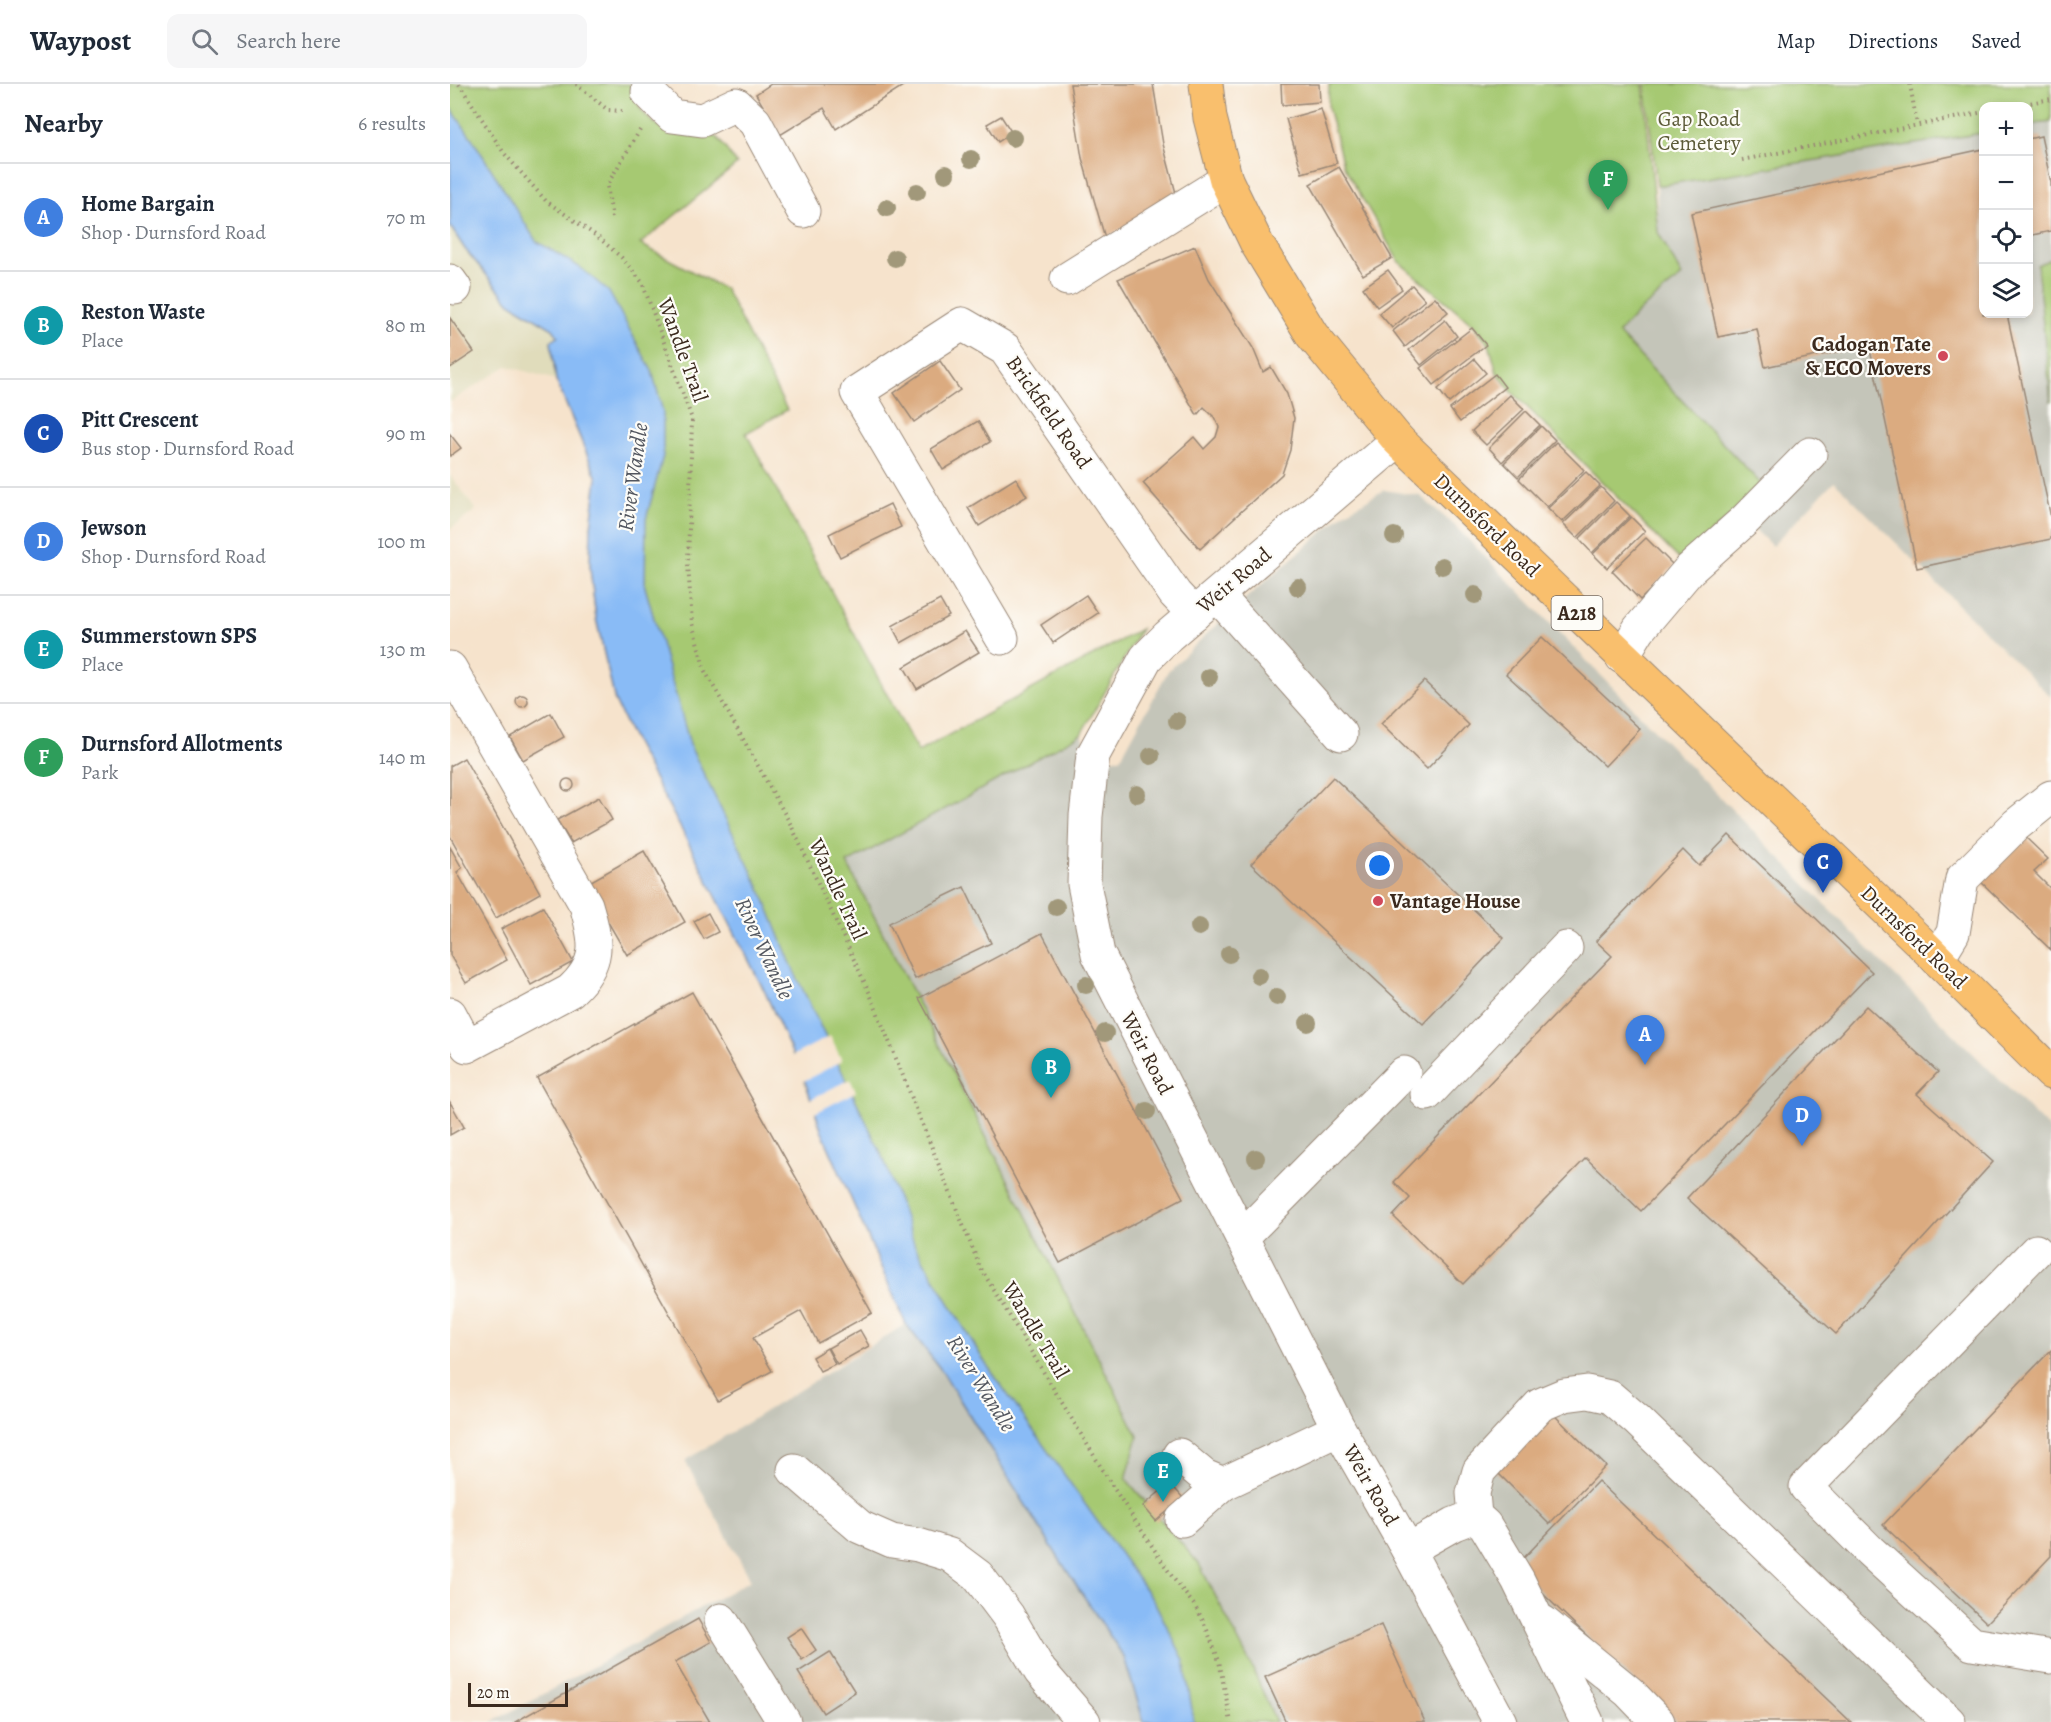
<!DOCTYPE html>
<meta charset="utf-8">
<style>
:root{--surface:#fff;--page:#f6f6f7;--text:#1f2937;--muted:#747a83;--line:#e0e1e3;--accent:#d1495b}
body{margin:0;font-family:Alegreya,serif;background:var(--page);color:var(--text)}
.controls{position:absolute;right:18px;top:18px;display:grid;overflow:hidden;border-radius:12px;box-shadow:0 3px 9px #0003}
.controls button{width:54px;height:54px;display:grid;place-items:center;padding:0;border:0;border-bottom:2px solid var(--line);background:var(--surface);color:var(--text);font:30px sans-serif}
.scale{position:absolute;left:18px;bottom:15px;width:100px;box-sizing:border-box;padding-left:6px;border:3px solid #3b2a1e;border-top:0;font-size:16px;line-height:21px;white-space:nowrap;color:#3b2a1e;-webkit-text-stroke:4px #fdfcf7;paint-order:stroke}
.you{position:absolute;left:930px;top:782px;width:21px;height:21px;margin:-15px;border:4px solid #fff;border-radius:50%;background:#1a73e8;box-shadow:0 0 0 9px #1a73e833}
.badge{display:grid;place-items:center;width:39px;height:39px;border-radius:50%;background:var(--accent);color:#fff;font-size:20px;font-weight:700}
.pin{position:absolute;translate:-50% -50px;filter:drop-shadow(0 2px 3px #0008)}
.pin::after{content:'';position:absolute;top:32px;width:21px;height:18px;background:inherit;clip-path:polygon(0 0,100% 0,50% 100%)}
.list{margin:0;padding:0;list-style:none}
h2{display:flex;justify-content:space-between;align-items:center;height:78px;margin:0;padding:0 24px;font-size:26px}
h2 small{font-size:20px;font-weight:400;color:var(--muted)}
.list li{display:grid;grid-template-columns:39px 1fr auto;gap:18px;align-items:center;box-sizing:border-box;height:108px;padding:0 24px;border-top:2px solid var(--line)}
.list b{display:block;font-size:22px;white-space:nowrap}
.list p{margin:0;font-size:20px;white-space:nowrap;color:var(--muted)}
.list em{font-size:20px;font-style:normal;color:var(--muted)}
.icon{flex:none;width:33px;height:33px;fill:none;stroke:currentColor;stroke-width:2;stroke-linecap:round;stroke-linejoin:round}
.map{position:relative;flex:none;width:1601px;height:1638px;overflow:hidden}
header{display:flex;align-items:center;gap:36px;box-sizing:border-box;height:84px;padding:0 30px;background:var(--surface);border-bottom:2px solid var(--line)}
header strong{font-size:28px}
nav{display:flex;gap:33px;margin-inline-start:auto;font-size:21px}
.search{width:420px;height:54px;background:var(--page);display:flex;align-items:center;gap:15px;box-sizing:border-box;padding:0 21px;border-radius:12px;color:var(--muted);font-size:22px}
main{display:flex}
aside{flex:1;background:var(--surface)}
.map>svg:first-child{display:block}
.built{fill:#e0dcbb}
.industrial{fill:#c4c5b9}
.green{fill:#a6c972;stroke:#707a48;stroke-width:1.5}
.water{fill:#89bbf6;stroke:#62728a;stroke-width:1.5}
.pier{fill:#f6e3cc}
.building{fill:#dbab80}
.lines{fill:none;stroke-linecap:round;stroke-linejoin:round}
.minor-casing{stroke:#988675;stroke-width:35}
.major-casing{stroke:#988675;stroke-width:35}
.path{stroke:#988675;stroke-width:4;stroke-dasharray:1.5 4.5;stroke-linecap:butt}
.minor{stroke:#fff;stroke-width:33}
.major{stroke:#f9bf6d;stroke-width:33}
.tree{fill:#a1987a}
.poi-dot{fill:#d1495b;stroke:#fdfcf7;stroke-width:2}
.labels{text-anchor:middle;stroke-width:4.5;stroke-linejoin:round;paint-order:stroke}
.shield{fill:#fdfcf7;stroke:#75695f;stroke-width:1.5}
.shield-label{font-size:20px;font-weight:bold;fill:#3b2a1e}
.park-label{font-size:21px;fill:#5b5a37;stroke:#fdfcf7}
.poi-label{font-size:21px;font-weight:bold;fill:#3b2a1e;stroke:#fdfcf7;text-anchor:end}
.street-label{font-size:21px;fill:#3b2a1e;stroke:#fdfcf7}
.water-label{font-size:22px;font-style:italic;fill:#52565f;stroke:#fdfcf7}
</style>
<header>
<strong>Waypost</strong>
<div class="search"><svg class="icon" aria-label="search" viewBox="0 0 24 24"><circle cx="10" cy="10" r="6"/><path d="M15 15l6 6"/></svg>Search here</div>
<nav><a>Map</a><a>Directions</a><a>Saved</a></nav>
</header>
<main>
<aside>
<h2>Nearby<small>6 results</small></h2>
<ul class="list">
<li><span class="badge" style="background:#3f7fe0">A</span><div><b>Home Bargain</b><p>Shop · Durnsford Road</p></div><em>70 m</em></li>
<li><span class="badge" style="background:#0f9aa8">B</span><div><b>Reston Waste</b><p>Place</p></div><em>80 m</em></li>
<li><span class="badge" style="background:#1a4fb4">C</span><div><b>Pitt Crescent</b><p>Bus stop · Durnsford Road</p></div><em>90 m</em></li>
<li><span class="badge" style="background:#3f7fe0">D</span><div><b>Jewson</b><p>Shop · Durnsford Road</p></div><em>100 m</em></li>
<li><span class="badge" style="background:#0f9aa8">E</span><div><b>Summerstown SPS</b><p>Place</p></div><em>130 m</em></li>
<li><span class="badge" style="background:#2e9e5b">F</span><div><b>Durnsford Allotments</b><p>Park</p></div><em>140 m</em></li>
</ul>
</aside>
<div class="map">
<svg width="1601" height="1638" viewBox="0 0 1601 1638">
<rect width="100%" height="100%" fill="#fdfcf7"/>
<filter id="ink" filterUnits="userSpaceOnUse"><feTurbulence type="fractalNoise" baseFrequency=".0167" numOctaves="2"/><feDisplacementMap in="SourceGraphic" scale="12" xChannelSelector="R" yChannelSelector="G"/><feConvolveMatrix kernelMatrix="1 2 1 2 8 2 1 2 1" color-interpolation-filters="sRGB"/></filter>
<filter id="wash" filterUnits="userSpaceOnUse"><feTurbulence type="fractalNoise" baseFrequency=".008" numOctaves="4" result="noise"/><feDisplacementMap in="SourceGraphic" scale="24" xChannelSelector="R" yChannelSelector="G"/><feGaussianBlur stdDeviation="1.35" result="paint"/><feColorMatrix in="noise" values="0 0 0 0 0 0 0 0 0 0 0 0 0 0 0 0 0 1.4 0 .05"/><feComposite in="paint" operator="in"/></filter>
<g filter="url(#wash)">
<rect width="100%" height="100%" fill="#f6e3cc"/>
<g class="built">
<path d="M0 142 15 165 60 219 103 245 108 252 101 257 106 296 57 282 0 318Z"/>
<path d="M0 391 26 426 0 445Z"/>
</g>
<g class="industrial">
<path d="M1601 38V175L1587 181 1601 318V613L1384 397 1322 462 1295 436 1168 249 1187 229 1231 192 1208 148 1207 102 1533 49 1534 230H1578L1579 41Z"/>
<path d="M934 406 970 412 1004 441 1439 886 1601 1047V1638H826L801 1581 749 1480 676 1395 688 1352 397 779 631 650 643 671 670 675 718 587 782 526 896 428Z"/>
<path d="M456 1240 492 1287 674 1573 694 1638H42L301 1496 235 1377Z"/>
</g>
<g class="green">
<path d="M0 0H180C183 7 185 16 189 22 206 51 239 51 267 53L287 80 190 160 275 205 337 326 296 349 468 668 691 545 631 650 397 779 688 1352 676 1395 749 1480 801 1581 826 1638H694L674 1573 610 1476 492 1287 456 1240 372 1048 356 1000 315 908 234 750 182 653 165 617 146 534 140 484 141 443 147 394 106 296 101 257 108 252 103 245 60 219 15 165 0 142Z"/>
<path d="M879 0H1193L1208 148 1232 192 1187 229 1168 249 1314 403 1230 476 1062 308 1047 289 1039 260 1024 241 949 178 893 81 878 23Z"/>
<path d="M1195 0H1601V38L1579 41 1578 22H1534L1533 49 1207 102Z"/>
<path d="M1601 175V318L1587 181Z"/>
</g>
<path class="water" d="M0 23 23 56 86 157 131 184 159 208 202 287 213 328V372L196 435 195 503 241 664 313 811 343 885 433 1073 465 1162 534 1277 705 1519 734 1576 744 1638H694L674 1573 610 1476 492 1287 456 1240 372 1048 356 1000 315 908 234 750 182 653 165 617 146 534 140 484 141 443 147 394 106 296 101 257 108 252 103 245 60 219 15 165 0 142Z"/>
<g class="pier">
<path d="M380 952 392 977 352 998 342 972Z"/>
<path d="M400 995 406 1008 363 1030 359 1016Z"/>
</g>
<g id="blocks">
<g class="building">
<path d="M321 0H456L386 45 374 24 330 51 306 10Z"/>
<path d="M620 0H703L713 60 727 113 655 154 632 74Z"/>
<path d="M831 0H869L870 18 832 21Z"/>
<path d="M871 25 887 79 852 89 836 35Z"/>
<path d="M551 32 562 49 548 58 537 40Z"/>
<path d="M1591 52 1601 99V147L1578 152V55Z"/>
<path d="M1533 65V230H1557L1601 434V455L1467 484 1419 261 1315 283 1307 245 1268 253 1241 129Z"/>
<path d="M889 83 942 174 913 191 860 100Z"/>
<path d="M745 162 759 195 803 264 813 288 821 283 837 310 844 334 840 366 832 390 750 465 693 399 744 353 754 365 766 353 769 343 764 333 754 323 747 331 668 195Z"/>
<path d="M938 186 952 205 927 223 913 204Z"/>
<path d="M962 201 975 216 942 244 929 229Z"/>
<path d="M985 213 998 228 955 263 943 247Z"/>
<path d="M0 234 24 268 0 284Z"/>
<path d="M995 236 1007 252 971 281 959 266Z"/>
<path d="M1022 244 1036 261 984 301 970 284Z"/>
<path d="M1024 275 1036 289 999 319 988 305Z"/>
<path d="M490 277 510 306 464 338 444 309Z"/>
<path d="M1045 290 1055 303 1010 338 1000 325Z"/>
<path d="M1060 311 1074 325 1036 361 1022 347Z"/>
<path d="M1076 327 1090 341 1052 378 1039 364Z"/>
<path d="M528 337 540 358 493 386 481 365Z"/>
<path d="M1091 342 1105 356 1068 393 1054 379Z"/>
<path d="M0 350 11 364 0 372Z"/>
<path d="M1106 358 1134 386 1097 423 1069 395Z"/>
<path d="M1136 388 1150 402 1112 438 1098 424Z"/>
<path d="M566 394 577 412 529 442 518 424Z"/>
<path d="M1151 403 1164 417 1127 454 1113 440Z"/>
<path d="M1166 418 1180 432 1142 469 1129 455Z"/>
<path d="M440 420 451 443 390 473 379 450Z"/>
<path d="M1181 433 1195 447 1157 484 1143 470Z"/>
<path d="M1196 454 1224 482 1190 516 1162 487Z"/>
<path d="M636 511 648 529 603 559 591 541Z"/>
<path d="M490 516 499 532 451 559 442 542Z"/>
<path d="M515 547 529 568 467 605 454 583Z"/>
<path d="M1092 553 1190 645 1155 682 1056 590Z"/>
<path d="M974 597 1019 641 977 685 931 640Z"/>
<circle cx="72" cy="617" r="6"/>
<path d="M101 629 114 653 73 676 60 653Z"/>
<path d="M14 674 90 809 46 834 0 752V682Z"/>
<path d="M883 693 1054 854 973 940 801 780Z"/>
<circle cx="118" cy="701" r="6"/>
<path d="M149 713 162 736 121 759 107 736Z"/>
<path d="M1570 748 1598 775 1584 788 1601 805V866L1526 793Z"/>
<path d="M1279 751 1422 888 1191 1127 1136 1074 1013 1200 943 1132 960 1114 944 1098 1162 872 1146 857 1233 766 1249 782Z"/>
<path d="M0 763 12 784 7 788 57 876 16 899 0 871Z"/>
<path d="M194 767 235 838 177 871 136 800Z"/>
<path d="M514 803 541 859 465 895 439 839Z"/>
<path d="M93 823 123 878 81 901 51 845Z"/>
<path d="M258 829 268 848 254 855 244 837Z"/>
<path d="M592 849 733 1114 610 1179 469 914Z"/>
<path d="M242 908 422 1229 368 1259 351 1227 303 1254 322 1287 268 1316 87 994Z"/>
<path d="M1416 922 1488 988 1467 1010 1543 1078 1386 1250 1237 1114Z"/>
<path d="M0 1018 14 1043 0 1051Z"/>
<path d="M410 1246 419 1262 387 1280 378 1264Z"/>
<path d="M377 1264 385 1280 370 1287 362 1273Z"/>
<path d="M1601 1266V1472L1537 1539 1433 1441Z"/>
<path d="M1100 1327 1156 1382 1099 1440 1043 1384Z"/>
<path d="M1148 1397 1401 1638H1227L1065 1483Z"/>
<path d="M720 1399 733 1414 706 1437 693 1422Z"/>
<path d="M248 1535 261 1558 225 1578 260 1638H65Z"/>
<path d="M931 1541 975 1638H836L815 1593Z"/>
<path d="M351 1544 366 1566 352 1576 337 1553Z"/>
<path d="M380 1568 405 1608 373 1629 348 1588Z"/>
</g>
</g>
</g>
<g filter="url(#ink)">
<use href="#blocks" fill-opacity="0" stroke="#988675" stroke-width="1.5"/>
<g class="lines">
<defs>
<g id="minor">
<path d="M199 0 198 8 222 32 252 36 286 20 305 38 353 127"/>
<path d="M617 195 776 96"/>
<path d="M0 197 5 204"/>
<path d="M948 356 718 552 696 574 643 671 636 732 634 800 648 870 889 1345 958 1466 1050 1638"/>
<path d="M767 511 891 650"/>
<path d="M552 554 407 308 512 240 555 265 725 510 744 530"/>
<path d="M1172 573 1189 545 1239 486 1295 436 1360 370"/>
<path d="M0 584 136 821C147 858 151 879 120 907L17 962 0 930"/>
<path d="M1487 875 1503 849 1512 795 1566 741 1601 713"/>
<path d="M977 1010 1116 864"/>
<path d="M792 1153 954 989"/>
<path d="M1586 1167 1356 1403 1420 1467 1522 1560 1601 1573"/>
<path d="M729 1371 754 1392 773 1400 889 1345"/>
<path d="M344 1386 410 1443 442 1457 468 1461 500 1471 528 1492 558 1532 590 1587 634 1638"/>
<path d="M1025 1432 1023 1409 1029 1387 1090 1321 1114 1311 1137 1308 1160 1313 1187 1336 1499 1638"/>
<path d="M732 1436 773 1400"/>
<path d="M958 1466 1004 1440 1025 1432 1035 1441 1068 1496 1137 1638"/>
<path d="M271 1536 334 1638"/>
<path d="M1093 1538 1179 1608 1208 1638"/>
</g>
<path id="major" d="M756 0 760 34 776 96 807 160 862 251 948 356 1469 857 1601 989"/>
</defs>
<use href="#minor" class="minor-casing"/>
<use href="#major" class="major-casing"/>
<g class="path">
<path d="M9 0 54 69 96 117 148 153 172 174 192 198 242 335 238 480 242 539 255 587 341 741 420 910 530 1183 663 1403 723 1494 745 1522 754 1538 769 1577 781 1638"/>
<path d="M126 0 158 26 172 27"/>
<path d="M1460 0 1467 41"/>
<path d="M1563 22 1601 15"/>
<path d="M1292 76 1534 28"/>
<path d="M162 134 157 101 190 46"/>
</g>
<use href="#minor" class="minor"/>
<use href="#major" class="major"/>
</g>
<g class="tree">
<circle cx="563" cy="54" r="9"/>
<circle cx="521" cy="75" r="9"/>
<circle cx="496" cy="90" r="9"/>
<circle cx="467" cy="108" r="9"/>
<circle cx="437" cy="124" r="9"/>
<circle cx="445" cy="174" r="9"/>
<circle cx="944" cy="452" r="9"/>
<circle cx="992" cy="482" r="9"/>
<circle cx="848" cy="503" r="9"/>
<circle cx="1025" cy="511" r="9"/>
<circle cx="759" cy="593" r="9"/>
<circle cx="727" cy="637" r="9"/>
<circle cx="701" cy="672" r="9"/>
<circle cx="687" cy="710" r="9"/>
<circle cx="606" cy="823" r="9"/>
<circle cx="749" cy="843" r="9"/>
<circle cx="779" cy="870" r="9"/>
<circle cx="809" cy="892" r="9"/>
<circle cx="636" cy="901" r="9"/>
<circle cx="827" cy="913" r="9"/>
<circle cx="858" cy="939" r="9"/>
<circle cx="655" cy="949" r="9"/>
<circle cx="697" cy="1027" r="9"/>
<circle cx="806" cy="1074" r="9"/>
</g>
</g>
<g class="poi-dot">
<circle cx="1493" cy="272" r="6"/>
<circle cx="928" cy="817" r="6"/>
</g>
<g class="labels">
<rect class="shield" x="1101.5" y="512" width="51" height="34" rx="4.5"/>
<g class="shield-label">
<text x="1127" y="536">A218</text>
</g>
<g class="park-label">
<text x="1249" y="42">Gap Road<tspan x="1249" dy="24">Cemetery</tspan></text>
</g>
<g class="poi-label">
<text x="1481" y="267">Cadogan Tate<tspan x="1481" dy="24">&amp; ECO Movers</tspan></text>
<text x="940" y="824" text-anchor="start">Vantage House</text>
</g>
<g class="street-label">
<text transform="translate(233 266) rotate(70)" y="7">Wandle Trail</text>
<text transform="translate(599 328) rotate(55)" y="7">Brickfield Road</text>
<text transform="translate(1037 441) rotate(44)" y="7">Durnsford Road</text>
<text transform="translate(784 496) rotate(-40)" y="7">Weir Road</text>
<text transform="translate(388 805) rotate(65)" y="7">Wandle Trail</text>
<text transform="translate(1464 853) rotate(44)" y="7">Durnsford Road</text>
<text transform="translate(697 969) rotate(63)" y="7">Weir Road</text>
<text transform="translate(586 1246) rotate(59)" y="7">Wandle Trail</text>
<text transform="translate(921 1401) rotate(60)" y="7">Weir Road</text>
</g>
<g class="water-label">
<text transform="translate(182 393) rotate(-82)" y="8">River Wandle</text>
<text transform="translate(315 864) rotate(65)" y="8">River Wandle</text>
<text transform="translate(532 1299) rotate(58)" y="8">River Wandle</text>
</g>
</g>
</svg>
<div class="controls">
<button>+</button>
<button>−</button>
<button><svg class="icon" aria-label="locate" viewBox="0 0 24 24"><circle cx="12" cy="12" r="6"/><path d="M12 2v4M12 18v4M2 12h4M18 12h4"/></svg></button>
<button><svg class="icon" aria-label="layers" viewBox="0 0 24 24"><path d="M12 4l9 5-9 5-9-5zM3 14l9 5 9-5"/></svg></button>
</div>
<div class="scale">20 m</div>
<div class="you"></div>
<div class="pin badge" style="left:1195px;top:981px;background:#3f7fe0">A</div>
<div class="pin badge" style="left:601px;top:1014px;background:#0f9aa8">B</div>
<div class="pin badge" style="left:1373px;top:809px;background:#1a4fb4">C</div>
<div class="pin badge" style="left:1352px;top:1062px;background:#3f7fe0">D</div>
<div class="pin badge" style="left:713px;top:1418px;background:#0f9aa8">E</div>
<div class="pin badge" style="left:1158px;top:126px;background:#2e9e5b">F</div>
</div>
</main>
